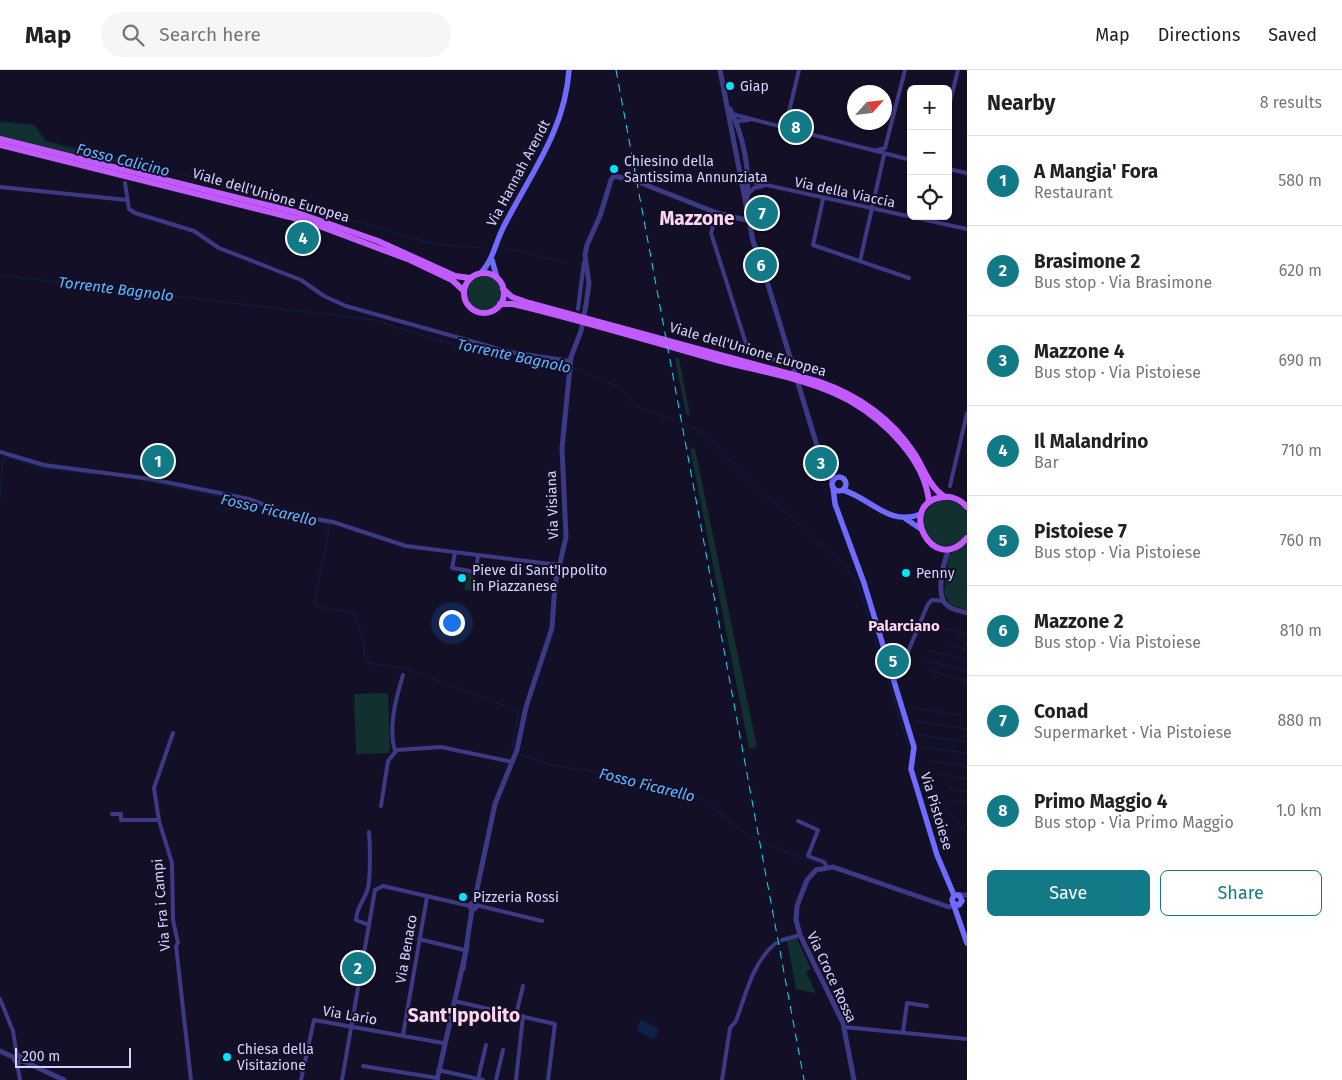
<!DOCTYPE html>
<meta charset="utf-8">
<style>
:root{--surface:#fff;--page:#f6f6f6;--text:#202124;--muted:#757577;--line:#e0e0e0;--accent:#127987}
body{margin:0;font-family:"Fira Sans",sans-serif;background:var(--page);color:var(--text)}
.controls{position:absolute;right:15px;top:15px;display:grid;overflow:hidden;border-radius:8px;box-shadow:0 1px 4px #0004}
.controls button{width:45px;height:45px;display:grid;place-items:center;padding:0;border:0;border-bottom:1px solid var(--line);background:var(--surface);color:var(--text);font:25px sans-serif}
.compass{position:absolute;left:847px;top:15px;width:45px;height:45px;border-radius:50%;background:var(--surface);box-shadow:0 1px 4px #0004;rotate:63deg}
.scale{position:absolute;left:15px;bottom:12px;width:116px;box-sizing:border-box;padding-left:5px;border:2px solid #d9d4ff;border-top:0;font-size:14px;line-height:18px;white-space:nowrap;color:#d9d4ff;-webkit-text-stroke:4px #130f26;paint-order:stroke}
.you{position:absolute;left:451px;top:552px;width:18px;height:18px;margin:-12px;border:4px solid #fff;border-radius:50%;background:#1a73e8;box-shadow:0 0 0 8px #1a73e833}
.badge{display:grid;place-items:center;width:32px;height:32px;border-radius:50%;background:var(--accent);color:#fff;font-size:16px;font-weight:700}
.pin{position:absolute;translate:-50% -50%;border:2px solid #fff;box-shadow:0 1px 5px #0006}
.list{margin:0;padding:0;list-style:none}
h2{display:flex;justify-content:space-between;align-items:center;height:65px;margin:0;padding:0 20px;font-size:21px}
h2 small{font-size:16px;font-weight:400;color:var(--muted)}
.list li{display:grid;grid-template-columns:32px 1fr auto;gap:15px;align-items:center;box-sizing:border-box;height:90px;padding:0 20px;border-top:1px solid var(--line)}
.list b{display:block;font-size:19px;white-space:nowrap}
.list p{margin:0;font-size:16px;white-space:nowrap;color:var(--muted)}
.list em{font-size:16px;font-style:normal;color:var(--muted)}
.actions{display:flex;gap:10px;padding:15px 20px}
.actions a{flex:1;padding:11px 0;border:1px solid var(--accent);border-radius:8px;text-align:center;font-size:18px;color:var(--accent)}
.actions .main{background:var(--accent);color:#fff}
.icon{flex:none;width:28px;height:28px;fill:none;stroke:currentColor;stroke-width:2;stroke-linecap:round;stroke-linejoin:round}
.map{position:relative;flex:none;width:967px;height:1010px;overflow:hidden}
header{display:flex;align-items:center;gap:30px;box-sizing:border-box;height:70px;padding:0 25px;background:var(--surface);border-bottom:1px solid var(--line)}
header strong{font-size:24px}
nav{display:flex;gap:28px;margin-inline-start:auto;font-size:18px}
.search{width:350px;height:45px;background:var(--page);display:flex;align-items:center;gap:12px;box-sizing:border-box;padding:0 18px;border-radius:28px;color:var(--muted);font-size:19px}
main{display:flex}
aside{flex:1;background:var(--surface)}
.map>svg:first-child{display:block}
.green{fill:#12302f}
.water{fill:#0c2248}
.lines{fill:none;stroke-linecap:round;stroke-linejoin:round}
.stream{stroke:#0c2248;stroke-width:1}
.minor{stroke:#3d3a85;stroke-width:4}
.tertiary{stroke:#3d3a85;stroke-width:5}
.secondary{stroke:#6f6bff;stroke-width:5.5}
.primary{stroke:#c25bff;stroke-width:6}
.rail{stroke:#00e5ff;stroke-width:1;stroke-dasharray:8 6;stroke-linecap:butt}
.poi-dot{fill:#00e5ff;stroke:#130f26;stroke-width:2}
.labels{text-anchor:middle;stroke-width:4;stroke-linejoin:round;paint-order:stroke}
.poi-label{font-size:14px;fill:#d9d4ff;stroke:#130f26;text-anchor:start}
.street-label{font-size:14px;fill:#d9d4ff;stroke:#130f26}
.water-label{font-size:15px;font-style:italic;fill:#62b6ff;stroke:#130f26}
.neighbourhood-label{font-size:15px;font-weight:bold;fill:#ffd6f0;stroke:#130f26}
.district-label{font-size:19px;font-weight:bold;fill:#ffd6f0;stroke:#130f26}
</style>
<header>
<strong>Map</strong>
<div class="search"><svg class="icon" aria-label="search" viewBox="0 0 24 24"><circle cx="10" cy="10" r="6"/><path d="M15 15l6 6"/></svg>Search here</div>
<nav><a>Map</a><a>Directions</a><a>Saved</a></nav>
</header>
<main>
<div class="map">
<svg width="967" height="1010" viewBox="0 0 967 1010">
<rect width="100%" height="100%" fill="#130f26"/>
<g class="green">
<path d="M0 52 34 55 45 71 122 92 95 89 0 66Z"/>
<path d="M266 125V127L284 133 285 130 289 137 259 129Z"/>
<circle cx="484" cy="223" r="17"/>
<path d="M675 288H679L690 346 686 344Z"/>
<path d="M690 378 695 379 757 677 749 678Z"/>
<circle cx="946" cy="453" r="23"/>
<path d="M967 473V540L950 534 944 523 949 485Z"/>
<path d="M467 501 475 503 473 521 464 520Z"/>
<path d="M388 623 390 683 356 684 354 624Z"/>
<path d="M796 867 811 899 806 902 816 923 796 919 787 870Z"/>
</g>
<path class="water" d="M641 949 659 959 654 970 636 960Z"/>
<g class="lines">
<g class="stream">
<path d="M0 51 35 55 46 71 253 122"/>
<path d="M266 126 285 132"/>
<path d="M297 134 433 174 483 178"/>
<path d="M505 178 567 193"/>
<path d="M0 205 374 250C436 272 502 287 567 296"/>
<path d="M571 297 619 317 637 337 694 358 710 369 766 428 775 432 813 468 845 495 859 517 911 684"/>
<path d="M0 379 3 381"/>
<path d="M132 408 247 432 302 449 330 454 315 531 317 537 354 543 364 571 365 588 369 593 407 599 516 640 518 645 512 680"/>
<path d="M0 428 3 389 7 387 42 398 99 404"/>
<path d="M941 557 967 565"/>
<path d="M948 574 967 580"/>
<path d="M963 578 967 571"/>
<path d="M928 580 967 590"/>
<path d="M925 590 967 601"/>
<path d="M930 601 967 611"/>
<path d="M913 638 961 645"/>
<path d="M916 651 967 659"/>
<path d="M919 665 967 672"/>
<path d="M922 677 967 683"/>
<path d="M520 684 551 695 615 705 701 728 751 767 804 789 818 793"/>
<path d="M928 691 967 696"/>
<path d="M915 692 946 739 967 764"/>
<path d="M937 704 967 709"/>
<path d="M947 719 967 722"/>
<path d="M955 730 967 732"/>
</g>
<g class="minor">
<path d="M948 40 958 0"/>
<path d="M732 44 911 90"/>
<path d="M737 54 739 51 749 50"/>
<path d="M785 58 799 0"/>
<path d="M877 80 885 78 905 0"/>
<path d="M948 99 967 103"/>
<path d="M748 111 967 159"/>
<path d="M125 113 129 139 135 143 194 161 219 178 301 210 324 226 346 236 510 282 571 291"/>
<path d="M0 117 127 130"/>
<path d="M748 124 754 118 763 116"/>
<path d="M823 129 813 175 909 208"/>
<path d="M717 143 711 163 748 280 754 285 793 294"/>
<path d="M860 191 884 85"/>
<path d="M578 239 584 192"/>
<path d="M0 382 44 395 151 409 249 429 290 444 333 452 406 476 559 495"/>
<path d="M950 416 967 343"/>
<path d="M455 483 452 498 476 502 478 485"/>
<path d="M897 608 928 534 932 530 944 531"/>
<path d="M173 663 154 718 159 751 172 793 173 850 178 873 176 876 191 1010"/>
<path d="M395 681C388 657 396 628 403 605"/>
<path d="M381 736 388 691 397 680 441 677 512 692"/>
<path d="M112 744H121V750H159"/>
<path d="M798 751 818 760 808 786 824 792 827 797"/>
<path d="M369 762C370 774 371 811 367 821 363 833 357 836 356 850L369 855"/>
<path d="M476 835 542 851"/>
<path d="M419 869 464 880"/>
<path d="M782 870 800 865"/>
<path d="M0 929 13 961 17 986"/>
<path d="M454 931 555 954 548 1010"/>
<path d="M516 945 523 916"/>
<path d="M844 957 967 969"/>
<path d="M903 962 907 933 927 936"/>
<path d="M403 965 427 827"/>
<path d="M17 993 20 1010"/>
<path d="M363 996 437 1008"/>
<path d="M438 1000 483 1010"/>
<path d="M478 1009 486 975"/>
<path d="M301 1010 314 950 443 973"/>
<path d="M342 1010 375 820 383 816 470 836"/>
<path d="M496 1010 503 980"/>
<path d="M516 1010 523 946"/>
<path d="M722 1010 730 958 736 951C746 924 753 891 776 873"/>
</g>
<g class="tertiary">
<path d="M720 0 753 171 762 195 818 379 832 411"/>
<path d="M730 39C743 65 750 98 747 128"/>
<path d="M641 113 717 143 750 151"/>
<path d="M949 479C944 491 934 527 948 536 953 540 961 541 967 543"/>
<path d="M959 825H967"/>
<circle cx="473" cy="836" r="3"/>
<path d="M474 833 495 734 517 680 526 637 552 558 555 515 566 467 562 378 571 287 581 261 586 235 589 213 585 185 587 175 600 146 611 110 614 106 635 111"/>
<path d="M463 899 472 839"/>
<path d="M0 981 15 988"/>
<circle cx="18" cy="989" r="3.5"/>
<path d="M21 990 64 1010"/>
<path d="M437 1010 467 876"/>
<path d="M854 1010 843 953 800 865 796 850 797 836 807 810 816 800 833 797 949 837 955 834"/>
</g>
<g class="secondary">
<path d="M492 190 497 208"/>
<path d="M481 203C493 190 495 174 503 158 529 106 565 61 569 0"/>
<circle cx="839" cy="414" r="7"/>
<path d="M833 417 835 434 864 513 914 677 911 699 937 785 954 825"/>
<path d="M843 420C872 429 889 457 921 444"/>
<path d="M906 449 921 459"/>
<path d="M955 834 959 835 962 831 959 825H954L952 830 967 873"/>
</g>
<g class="primary">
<path d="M0 69 295 142 378 171 455 206 470 208"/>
<path d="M0 75 306 151 410 190 452 210 464 221"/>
<circle cx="484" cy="223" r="20"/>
<path d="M503 219 512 227 529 233 820 312C858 325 892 349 914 383 924 398 929 417 945 427"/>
<path d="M500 234H513C581 250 649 271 717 290 761 302 811 309 850 331 886 352 925 390 929 432"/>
<path d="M967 437C961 430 952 426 943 427 895 433 933 508 967 468"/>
</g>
<path class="rail" d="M616 0 804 1010"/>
</g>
<g class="poi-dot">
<circle cx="730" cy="16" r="5"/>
<circle cx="614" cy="99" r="5"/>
<circle cx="906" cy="503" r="5"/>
<circle cx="462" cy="508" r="5"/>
<circle cx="463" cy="827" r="5"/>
<circle cx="227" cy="987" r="5"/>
</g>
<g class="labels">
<g class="poi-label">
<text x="740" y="21">Giap</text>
<text x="624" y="96">Chiesino della<tspan x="624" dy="16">Santissima Annunziata</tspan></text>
<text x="472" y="505">Pieve di Sant'Ippolito<tspan x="472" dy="16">in Piazzanese</tspan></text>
<text x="916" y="508">Penny</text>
<text x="473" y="832">Pizzeria Rossi</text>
<text x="237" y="984">Chiesa della<tspan x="237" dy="16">Visitazione</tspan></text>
</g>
<g class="street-label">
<text transform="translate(518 103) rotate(-62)" y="5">Via Hannah Arendt</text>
<text transform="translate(845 122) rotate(12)" y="5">Via della Viaccia</text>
<text transform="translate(271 125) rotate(16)" y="5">Viale dell'Unione Europea</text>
<text transform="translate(748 279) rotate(16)" y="5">Viale dell'Unione Europea</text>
<text transform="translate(552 435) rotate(-92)" y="5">Via Visiana</text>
<text transform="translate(937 741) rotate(73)" y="5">Via Pistoiese</text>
<text transform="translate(161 835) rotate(-95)" y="5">Via Fra i Campi</text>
<text transform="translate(406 879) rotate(-80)" y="5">Via Benaco</text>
<text transform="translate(832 907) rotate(65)" y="5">Via Croce Rossa</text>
<text transform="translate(350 945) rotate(10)" y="5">Via Lario</text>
</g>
<g class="water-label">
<text transform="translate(123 90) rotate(14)" y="5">Fosso Calicino</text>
<text transform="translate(116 219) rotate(7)" y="5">Torrente Bagnolo</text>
<text transform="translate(514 286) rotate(12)" y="5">Torrente Bagnolo</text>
<text transform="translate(269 440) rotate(13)" y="5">Fosso Ficarello</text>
<text transform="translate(647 715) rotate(14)" y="5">Fosso Ficarello</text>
</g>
<g class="neighbourhood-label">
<text x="904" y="561">Palarciano</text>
</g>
<g class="district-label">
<text x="697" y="155">Mazzone</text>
<text x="464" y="952">Sant'Ippolito</text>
</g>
</g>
</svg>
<div class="controls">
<button>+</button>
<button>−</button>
<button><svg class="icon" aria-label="locate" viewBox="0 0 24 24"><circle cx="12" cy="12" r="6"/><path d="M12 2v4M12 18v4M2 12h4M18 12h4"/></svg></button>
</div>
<svg class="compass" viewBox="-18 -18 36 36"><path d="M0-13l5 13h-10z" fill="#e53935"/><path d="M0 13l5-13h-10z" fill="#757577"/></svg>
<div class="scale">200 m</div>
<div class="you"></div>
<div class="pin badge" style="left:158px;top:391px">1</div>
<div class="pin badge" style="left:358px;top:898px">2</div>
<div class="pin badge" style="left:821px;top:393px">3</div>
<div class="pin badge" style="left:303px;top:168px">4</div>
<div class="pin badge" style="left:893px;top:591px">5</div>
<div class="pin badge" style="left:761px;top:195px">6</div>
<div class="pin badge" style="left:762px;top:143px">7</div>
<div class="pin badge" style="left:796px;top:57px">8</div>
</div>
<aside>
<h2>Nearby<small>8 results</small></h2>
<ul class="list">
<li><span class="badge">1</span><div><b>A Mangia' Fora</b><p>Restaurant</p></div><em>580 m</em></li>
<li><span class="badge">2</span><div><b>Brasimone 2</b><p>Bus stop · Via Brasimone</p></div><em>620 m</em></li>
<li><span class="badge">3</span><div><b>Mazzone 4</b><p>Bus stop · Via Pistoiese</p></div><em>690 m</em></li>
<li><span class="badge">4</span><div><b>Il Malandrino</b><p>Bar</p></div><em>710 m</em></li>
<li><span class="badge">5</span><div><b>Pistoiese 7</b><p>Bus stop · Via Pistoiese</p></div><em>760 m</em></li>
<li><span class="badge">6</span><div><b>Mazzone 2</b><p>Bus stop · Via Pistoiese</p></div><em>810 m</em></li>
<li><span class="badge">7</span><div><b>Conad</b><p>Supermarket · Via Pistoiese</p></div><em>880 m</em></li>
<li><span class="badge">8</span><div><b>Primo Maggio 4</b><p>Bus stop · Via Primo Maggio</p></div><em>1.0 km</em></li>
</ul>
<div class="actions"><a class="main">Save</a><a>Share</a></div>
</aside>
</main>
